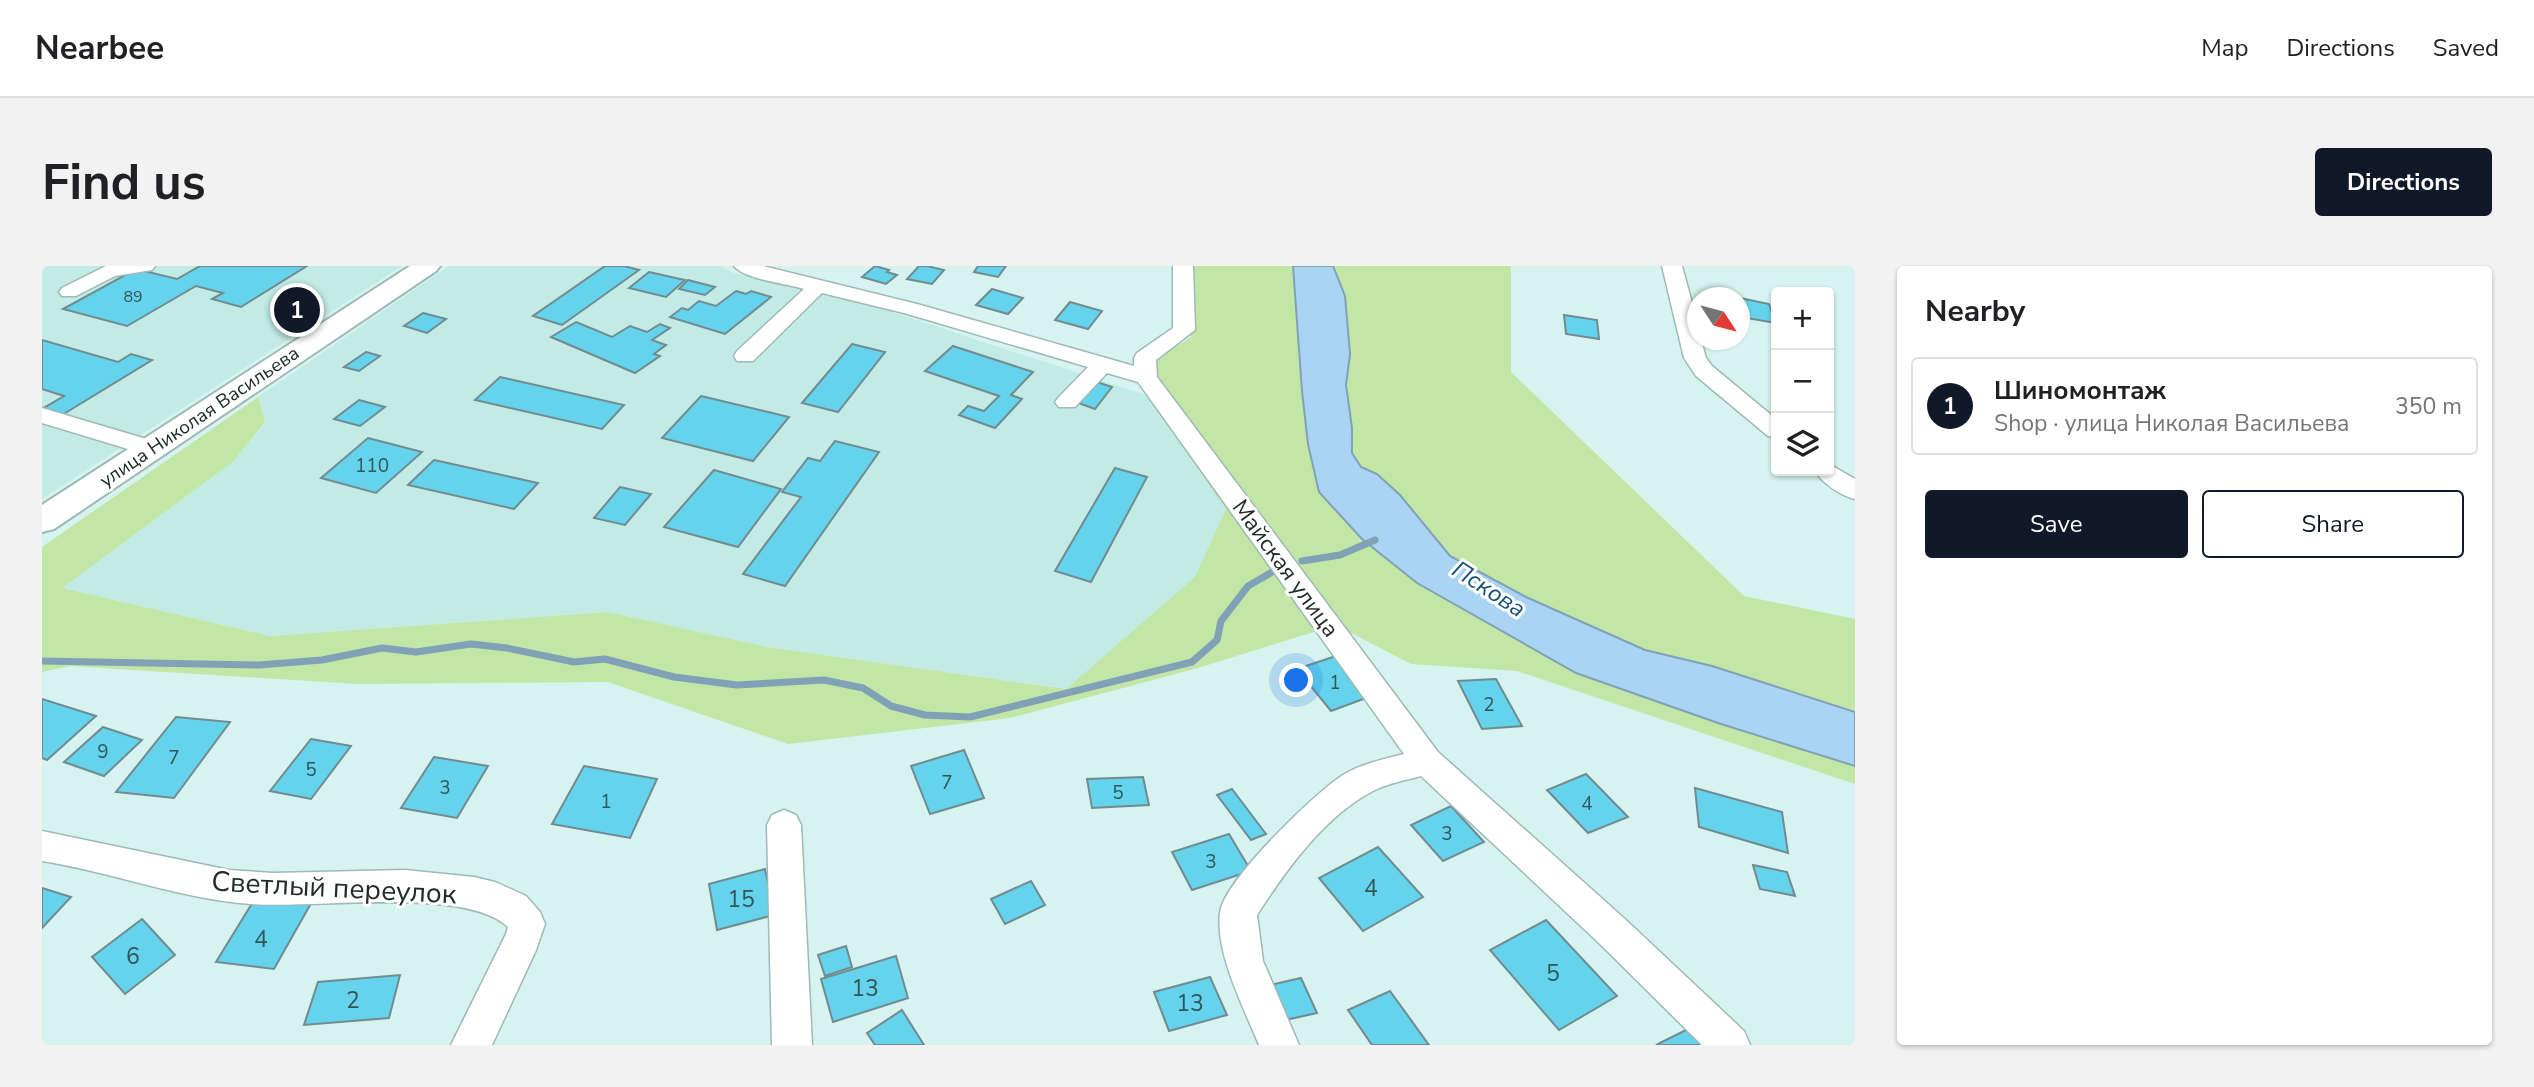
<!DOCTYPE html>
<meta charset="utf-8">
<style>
:root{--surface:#fff;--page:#f2f2f2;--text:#202124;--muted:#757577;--line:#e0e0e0;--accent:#111827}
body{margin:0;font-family:"Nunito Sans",sans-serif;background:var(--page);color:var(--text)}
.controls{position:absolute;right:21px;top:21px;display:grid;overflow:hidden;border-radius:7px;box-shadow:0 2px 5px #0004}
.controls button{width:63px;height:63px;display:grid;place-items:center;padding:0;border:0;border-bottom:2px solid var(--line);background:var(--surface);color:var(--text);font:35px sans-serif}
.compass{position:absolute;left:1645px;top:21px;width:63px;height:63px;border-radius:50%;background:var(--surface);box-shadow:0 2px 5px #0004;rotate:126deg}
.you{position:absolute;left:1255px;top:415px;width:24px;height:24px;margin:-18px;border:5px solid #fff;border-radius:50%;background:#1a73e8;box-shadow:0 0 0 10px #1a73e833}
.badge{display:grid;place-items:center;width:46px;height:46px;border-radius:50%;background:var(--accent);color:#fff;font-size:23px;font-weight:700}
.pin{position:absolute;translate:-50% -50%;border:4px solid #fff;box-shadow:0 2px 7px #0006}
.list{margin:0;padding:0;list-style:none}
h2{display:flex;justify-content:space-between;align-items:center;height:91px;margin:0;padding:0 28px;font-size:30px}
h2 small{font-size:23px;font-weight:400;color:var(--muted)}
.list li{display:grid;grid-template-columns:46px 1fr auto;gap:21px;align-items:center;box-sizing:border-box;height:98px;margin:0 14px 14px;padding:0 14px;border:2px solid var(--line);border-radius:7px}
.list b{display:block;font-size:26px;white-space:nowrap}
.list p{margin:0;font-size:23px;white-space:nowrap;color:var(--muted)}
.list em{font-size:23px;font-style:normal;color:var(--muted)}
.actions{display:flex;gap:14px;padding:21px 28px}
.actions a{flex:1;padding:16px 0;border:2px solid var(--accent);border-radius:7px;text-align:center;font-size:24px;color:var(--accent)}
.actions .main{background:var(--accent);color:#fff}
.icon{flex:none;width:38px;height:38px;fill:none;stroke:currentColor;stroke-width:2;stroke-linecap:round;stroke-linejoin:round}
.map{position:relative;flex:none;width:1813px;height:779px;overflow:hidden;border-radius:7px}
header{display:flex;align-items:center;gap:42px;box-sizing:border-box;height:98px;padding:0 35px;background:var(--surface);border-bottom:2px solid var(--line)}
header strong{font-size:33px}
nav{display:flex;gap:38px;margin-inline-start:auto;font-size:24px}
.intro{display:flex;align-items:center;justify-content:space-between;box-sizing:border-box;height:168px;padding:0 42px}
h1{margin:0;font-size:49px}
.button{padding:18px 32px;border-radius:7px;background:var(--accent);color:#fff;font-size:24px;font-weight:700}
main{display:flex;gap:42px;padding:0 42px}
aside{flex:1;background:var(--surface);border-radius:7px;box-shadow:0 2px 5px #0004}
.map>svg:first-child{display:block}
.built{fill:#c3ebe5}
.green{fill:#c2e6a6}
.water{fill:#aad4f4;stroke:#81a1b7;stroke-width:2}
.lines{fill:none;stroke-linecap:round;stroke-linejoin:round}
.stream{stroke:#81a1b7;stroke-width:7}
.building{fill:#64d3eb;stroke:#718b91;stroke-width:2}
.minor-casing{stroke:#9ebab6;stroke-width:3}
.major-casing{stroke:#9ebab6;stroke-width:4}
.minor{fill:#fff;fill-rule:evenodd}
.major{fill:#fff;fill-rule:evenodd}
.labels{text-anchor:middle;stroke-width:6;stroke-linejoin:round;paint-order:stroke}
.far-number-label{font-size:16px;fill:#31555a}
.far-street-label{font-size:19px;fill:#202b2a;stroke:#fff}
.number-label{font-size:19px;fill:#31555a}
.street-label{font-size:23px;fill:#202b2a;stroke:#fff}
.near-number-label{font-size:23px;fill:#31555a}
.water-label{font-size:24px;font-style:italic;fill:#184f72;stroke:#fff}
.near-street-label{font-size:28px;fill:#202b2a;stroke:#fff}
</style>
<header>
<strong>Nearbee</strong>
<nav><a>Map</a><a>Directions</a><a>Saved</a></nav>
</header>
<div class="intro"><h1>Find us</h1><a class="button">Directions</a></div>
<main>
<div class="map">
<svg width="1813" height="779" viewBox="0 0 1813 779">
<rect width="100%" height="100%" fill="#d6f3ef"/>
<g class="built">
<path d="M0 0H360L0 233Z"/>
<path d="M407 0H679L689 6 838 42 1104 129 1184 243 1154 311 1025 423 725 381 566 346 228 370 19 322 192 195 223 157 216 131Z"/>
</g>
<g class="green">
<path d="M1150 0H1251L1266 178 1534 407 1676 457 1813 500V518L1475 405 1369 398 1294 359 1156 402 968 452 746 478 566 416 315 418 28 400 0 406V281L216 131 223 156 192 195 20 322 228 370 566 346 725 381 1024 423 1153 311 1184 243 1104 129C1104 92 1122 90 1149 71Z"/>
<path d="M1291 0H1469V106L1702 330 1813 353V446L1670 400 1603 384 1484 331 1408 290 1358 229 1335 208 1319 201 1310 187V162L1304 119 1308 88Z"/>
</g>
<path class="water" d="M1251 0H1291L1303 30 1308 88 1304 119 1310 162V187L1319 201 1335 208 1358 229 1408 290 1484 331 1603 384 1670 400 1813 446V500L1676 457 1534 407 1375 317 1320 273 1277 226 1266 178 1260 125Z"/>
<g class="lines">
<g class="stream">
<path d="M1260 295 1298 289 1333 274"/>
<path d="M0 395 217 399 280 394 340 382 374 386 429 378 465 382 532 396 563 393 632 411 695 419 782 414 821 422 849 440 883 449 928 451 1150 396 1175 374 1179 355 1206 320 1232 305"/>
</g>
</g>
<g class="building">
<path d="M158 0H265L199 41 170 33 181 27 154 20 85 60 21 43 94 3 135 13Z"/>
<path d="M563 0H582L597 4 520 59 491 50Z"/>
<path d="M833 0 847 4 845 6 855 9 844 18 820 11Z"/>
<path d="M877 0H885L902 4 890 18 865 13Z"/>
<path d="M936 0H964L956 11 932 6Z"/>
<path d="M607 6 643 14 624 31 587 22Z"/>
<path d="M646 14 673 21 663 29 637 23Z"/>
<path d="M950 23 981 32 966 48 934 39Z"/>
<path d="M694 25 704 28 709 25 729 31 683 68 628 51 640 42 646 44 657 35 674 40Z"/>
<path d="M1698 32 1727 38 1734 57 1698 51Z"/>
<path d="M1028 36 1060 45 1046 63 1013 54Z"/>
<path d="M381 47 404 53 385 67 362 60Z"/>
<path d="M1522 49 1555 54 1557 73 1524 68Z"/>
<path d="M534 56 570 71 588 60 605 66 618 58 628 62 610 74 624 79 612 88 618 90 593 107 509 71Z"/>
<path d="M0 74 76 96 89 88 110 94 20 149 0 143 22 130 0 123Z"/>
<path d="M810 78 843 86 796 146 760 137Z"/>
<path d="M911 80 991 106 969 129 980 133 953 162 917 149 926 140 942 145 957 130 883 105Z"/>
<path d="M324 86 338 90 317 105 302 101Z"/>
<path d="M458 111 582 139 560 163 433 134Z"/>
<path d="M1049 114 1070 121 1053 143 1031 135Z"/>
<path d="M659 130 747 151 711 195 620 172Z"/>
<path d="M317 134 343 141 318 160 292 153Z"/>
<path d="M326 172 380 186 334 227 279 212Z"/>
<path d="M793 175 837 186 743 320 701 308 759 231 740 226 766 192 778 195Z"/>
<path d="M392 194 496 217 472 243 366 219Z"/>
<path d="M1073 202 1105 211 1049 316 1013 305Z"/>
<path d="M672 204 739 223 696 281 622 261Z"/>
<path d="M578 221 609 228 583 259 552 252Z"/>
<path d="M1297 389 1332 429 1289 445 1255 403Z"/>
<path d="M1454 413 1480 460 1440 463 1416 415Z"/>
<path d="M0 433 54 450 5 494 0 492Z"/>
<path d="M134 451 188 456 132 532 74 526Z"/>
<path d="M61 461 100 474 62 510 22 496Z"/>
<path d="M269 473 309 480 269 533 228 525Z"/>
<path d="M922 484 942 532 888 548 869 500Z"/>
<path d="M392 491 446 500 415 552 359 542Z"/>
<path d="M542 500 615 513 588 572 510 558Z"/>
<path d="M1544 508 1586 551 1546 567 1505 524Z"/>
<path d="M1101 511 1107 539 1050 542 1045 513Z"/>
<path d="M1653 522 1740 546 1746 587 1657 561Z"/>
<path d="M1190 523 1224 568 1209 574 1175 529Z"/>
<path d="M1409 540 1442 576 1401 595 1369 559Z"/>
<path d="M1187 568 1209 605 1150 624 1130 586Z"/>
<path d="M1336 581 1381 631 1321 665 1277 612Z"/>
<path d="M1711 599 1745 606 1753 630 1718 623Z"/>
<path d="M723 603 732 649 675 664 667 618Z"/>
<path d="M989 615 1003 639 963 658 949 633Z"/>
<path d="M0 622 29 631 0 662Z"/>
<path d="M217 626 272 632 232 703 174 696Z"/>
<path d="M100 653 133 689 83 728 50 691Z"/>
<path d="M1504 654 1575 730 1517 764 1448 684Z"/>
<path d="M804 680 810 701 783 710 776 689Z"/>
<path d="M854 690 866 732 791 756 779 713Z"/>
<path d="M358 709 347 752 262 759 276 716Z"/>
<path d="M1168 711 1185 749 1127 765 1112 726Z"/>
<path d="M1259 712 1275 747 1239 755 1224 720Z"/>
<path d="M1348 725 1387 779H1330L1306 744Z"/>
<path d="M860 744 882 779H833L825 767Z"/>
<path d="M1648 762 1663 779H1614Z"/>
</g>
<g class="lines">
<defs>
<g id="minor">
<path d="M113 0 110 4 73 10 34 30H20L17 26 20 22 64 0Z"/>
<path d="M692 0H721L875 38 1092 100V92L1095 87 1131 62V0H1151L1153 64 1114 94 1115 111 1396 486 1584 654 1702 765 1708 779H1660L1558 678 1379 510C1364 514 1347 517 1333 524 1283 549 1244 604 1215 649L1221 695 1257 779H1217C1202 742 1173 687 1178 647 1181 615 1273 527 1301 509 1319 498 1342 493 1362 488L1096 116 1065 107 1033 141H1017L1013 136 1017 131 1046 101 862 47 780 27 711 95H695L692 90 695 85 762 23C745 18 702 13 692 0Z"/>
<path d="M1620 0H1640L1656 59V74H1659L1664 92 1670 100 1734 153V172L1726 170 1654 110 1642 92Z"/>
<path d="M0 142 118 177 121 182 118 187 109 190 0 157Z"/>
<path d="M1787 198 1813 213V233C1799 230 1780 217 1773 205H1787Z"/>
<path d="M742 544 754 549 759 559 770 779H730L725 559 730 549Z"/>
<path d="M0 565 187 604 231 607 363 604 432 611 453 616 484 630 498 646 503 658 494 684 450 779H409L464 668 466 661C423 620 270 643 209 638 138 633 70 606 0 595Z"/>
</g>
<path id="major" d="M368 0H398L394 5 12 263 0 266V239Z"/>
</defs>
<use href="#minor" class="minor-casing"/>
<use href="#major" class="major-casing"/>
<use href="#minor" class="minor"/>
<use href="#major" class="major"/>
</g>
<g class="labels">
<g class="far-number-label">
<text x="91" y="36">89</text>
</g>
<g class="far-street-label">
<text transform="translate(157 150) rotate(-34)" y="7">улица Николая Васильева</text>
</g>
<g class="number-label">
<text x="330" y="206">110</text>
<text x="1293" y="423">1</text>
<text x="1447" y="445">2</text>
<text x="61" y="492">9</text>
<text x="132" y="498">7</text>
<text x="269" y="510">5</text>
<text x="905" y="523">7</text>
<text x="403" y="528">3</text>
<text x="1076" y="533">5</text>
<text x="564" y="542">1</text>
<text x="1545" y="544">4</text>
<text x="1405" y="574">3</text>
<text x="1169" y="602">3</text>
</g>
<g class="street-label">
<text transform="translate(1244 302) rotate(54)" y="8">Майская улица</text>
</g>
<g class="near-number-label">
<text x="1329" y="630">4</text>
<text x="699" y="641">15</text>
<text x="219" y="681">4</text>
<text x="91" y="698">6</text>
<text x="1511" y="715">5</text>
<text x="823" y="730">13</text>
<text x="311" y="742">2</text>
<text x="1148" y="745">13</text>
</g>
<g class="water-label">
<text transform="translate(1447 323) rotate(33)" y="8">Пскова</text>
</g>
<g class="near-street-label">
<text transform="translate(292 621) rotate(3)" y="10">Светлый переулок</text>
</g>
</g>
</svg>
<div class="controls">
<button>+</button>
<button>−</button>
<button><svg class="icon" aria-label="layers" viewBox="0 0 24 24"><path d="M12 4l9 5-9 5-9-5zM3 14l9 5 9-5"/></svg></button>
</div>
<svg class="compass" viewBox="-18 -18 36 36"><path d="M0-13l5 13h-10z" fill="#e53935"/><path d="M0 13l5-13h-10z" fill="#757577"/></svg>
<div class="you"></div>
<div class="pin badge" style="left:255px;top:44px">1</div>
</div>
<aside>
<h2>Nearby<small></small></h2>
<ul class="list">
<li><span class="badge">1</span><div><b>Шиномонтаж</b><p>Shop · улица Николая Васильева</p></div><em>350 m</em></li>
</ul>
<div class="actions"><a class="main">Save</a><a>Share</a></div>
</aside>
</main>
